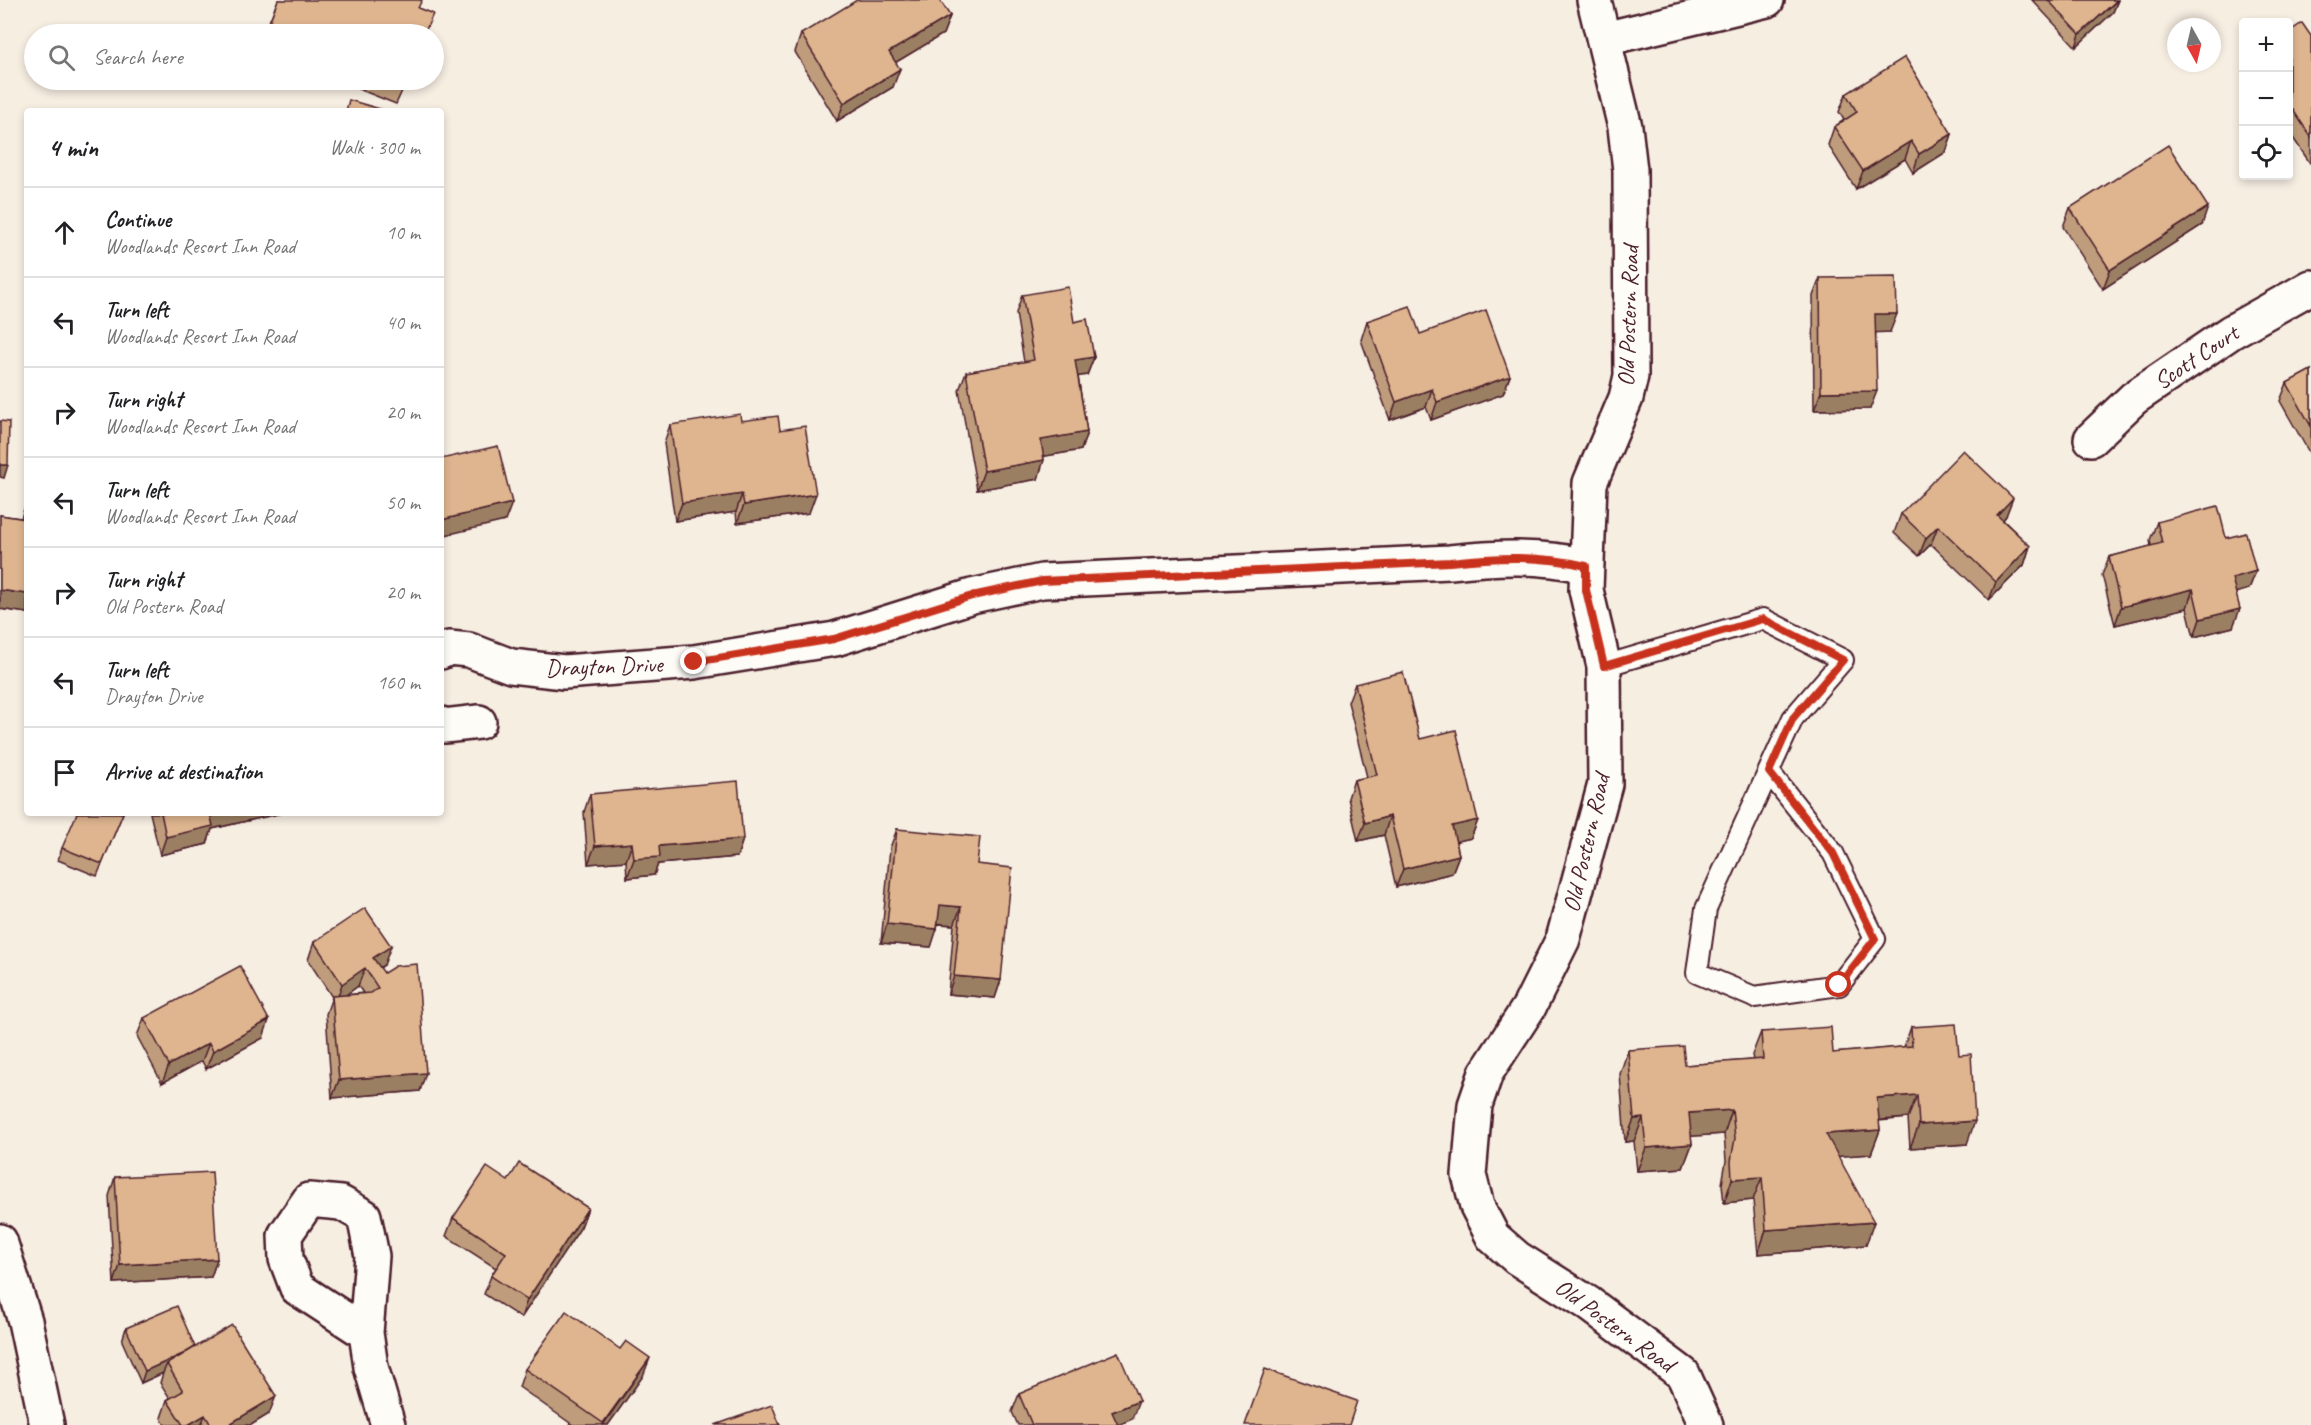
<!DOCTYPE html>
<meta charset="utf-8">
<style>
:root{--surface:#fff;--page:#f2f2f2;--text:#202124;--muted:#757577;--line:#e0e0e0}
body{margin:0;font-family:Caveat,sans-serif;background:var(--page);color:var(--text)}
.controls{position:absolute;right:18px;top:18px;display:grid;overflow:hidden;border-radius:6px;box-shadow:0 3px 9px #0003}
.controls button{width:54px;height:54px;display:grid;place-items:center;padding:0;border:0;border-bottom:2px solid var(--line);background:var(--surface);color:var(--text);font:30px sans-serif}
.compass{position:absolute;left:2167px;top:18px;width:54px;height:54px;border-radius:50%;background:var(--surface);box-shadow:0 3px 9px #0003;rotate:172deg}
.stop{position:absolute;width:18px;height:18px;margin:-14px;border:4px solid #c8321e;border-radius:50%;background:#fff}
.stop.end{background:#c8321e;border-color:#fff;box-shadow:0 2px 6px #0008}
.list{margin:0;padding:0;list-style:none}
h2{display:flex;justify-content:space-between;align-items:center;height:78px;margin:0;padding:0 24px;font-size:26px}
h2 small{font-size:20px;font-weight:400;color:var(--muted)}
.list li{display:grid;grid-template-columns:39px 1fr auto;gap:18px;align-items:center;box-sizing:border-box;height:90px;padding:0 24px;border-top:2px solid var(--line)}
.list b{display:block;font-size:22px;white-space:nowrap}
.list p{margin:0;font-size:20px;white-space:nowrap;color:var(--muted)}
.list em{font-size:20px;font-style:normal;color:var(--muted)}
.icon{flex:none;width:33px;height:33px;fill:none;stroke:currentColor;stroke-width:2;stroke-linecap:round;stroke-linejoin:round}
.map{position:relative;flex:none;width:2311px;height:1425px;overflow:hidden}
.search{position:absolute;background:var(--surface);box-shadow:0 3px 9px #0003;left:24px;top:24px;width:420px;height:66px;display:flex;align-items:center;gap:15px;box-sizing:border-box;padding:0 21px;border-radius:33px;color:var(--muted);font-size:22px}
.panel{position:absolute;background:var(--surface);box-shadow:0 3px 9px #0003;left:24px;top:108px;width:420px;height:708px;border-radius:6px}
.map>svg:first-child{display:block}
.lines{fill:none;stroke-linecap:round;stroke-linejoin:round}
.lane-casing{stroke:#4a1f2b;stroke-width:24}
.street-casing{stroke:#4a1f2b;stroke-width:38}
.lane{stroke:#fdfcf7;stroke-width:20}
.street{stroke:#fdfcf7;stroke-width:33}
.wall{fill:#bf9c7b;stroke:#4a1f2b;stroke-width:1.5;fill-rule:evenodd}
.shaded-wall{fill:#9b7f64;stroke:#4a1f2b;stroke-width:1.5}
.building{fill:#deb58f;stroke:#4a1f2b;stroke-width:1.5}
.route{stroke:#c8321e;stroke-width:8}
.labels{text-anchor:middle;stroke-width:4.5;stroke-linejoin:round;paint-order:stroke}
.street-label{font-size:24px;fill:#4a1f2b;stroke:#fdfcf7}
</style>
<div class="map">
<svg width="2311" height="1425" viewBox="0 0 2311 1425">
<rect width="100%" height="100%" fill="#f7eee2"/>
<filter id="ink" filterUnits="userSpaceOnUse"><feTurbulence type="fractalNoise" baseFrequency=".0167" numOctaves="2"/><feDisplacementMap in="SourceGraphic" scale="12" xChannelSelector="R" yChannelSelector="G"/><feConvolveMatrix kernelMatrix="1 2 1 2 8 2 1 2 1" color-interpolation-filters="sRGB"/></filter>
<g filter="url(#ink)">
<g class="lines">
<defs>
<path id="lane" d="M1604 666 1763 619 1843 660 1793 718 1706 909 1697 973 1754 997 1839 985 1875 939 1833 853 1769 772"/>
<g id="street">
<path d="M1594 0 1625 127 1630 170 1631 376 1626 398 1590 483 1586 590 1604 666 1605 784 1563 939 1529 1007 1486 1073 1475 1105 1469 1175 1477 1206 1493 1237 1517 1258 1588 1303 1683 1374 1706 1425"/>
<path d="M1604 39 1767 0"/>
<path d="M2091 439 2134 398 2231 332 2311 287"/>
<path d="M441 652 449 648 469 650 511 666 564 672 694 662 835 639 972 596 1042 581 1450 562C1496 557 1541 555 1586 566"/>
<path d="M441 724 444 726 479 722"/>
<path d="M0 1241 25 1321 47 1425"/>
<path d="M366 1333 297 1288 286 1259 285 1235 309 1200 341 1203 364 1216 372 1256 366 1333 371 1367 388 1425"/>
</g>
</defs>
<use href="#lane" class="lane-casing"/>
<use href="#street" class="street-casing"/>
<use href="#lane" class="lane"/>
<use href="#street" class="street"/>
</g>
<g class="wall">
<path d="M278 0 419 8 425 34H264Z"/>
<path d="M2032 0H2118L2113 12 2076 47Z"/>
<path d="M950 16 943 34 896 62 893 87 837 121 795 52 801 34Z"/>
<path d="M2289 32 2311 36V162L2310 163 2289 132Z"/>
<path d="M336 80H407L396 104Z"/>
<path d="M1846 94 1952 134 1946 152 1913 173 1905 159 1856 189 1828 145 1834 127 1844 120 1839 112Z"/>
<path d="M2070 208 2202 225 2103 289 2063 227Z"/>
<path d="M1820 278 1890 332H1876L1870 409 1814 410 1813 296Z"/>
<path d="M1022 295 1074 322 1094 357 1087 375 1078 376 1087 432 1081 450 1044 456 1038 479 977 490 959 390 966 372 1024 362 1016 313Z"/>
<path d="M1367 321 1420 334 1510 376 1503 394 1431 420 1426 407 1390 420 1361 340Z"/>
<path d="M2311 370V456L2280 401 2287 383Z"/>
<path d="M741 421 780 430 809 513 737 523 736 512 675 521 664 443 670 425Z"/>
<path d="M27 501V613L0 609V515L21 518Z"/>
<path d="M1901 514 2006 516 2003 520 2030 546 2024 565 1989 600 1931 544 1919 556 1894 533Z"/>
<path d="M2157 522 2226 538 2256 571 2249 589 2236 593 2233 627 2194 637 2187 608 2115 625 2102 575 2109 557 2151 546 2150 540Z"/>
<path d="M1355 684 1420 739 1478 820 1471 838 1456 841 1459 855 1452 873 1396 887 1384 835 1358 841 1348 798 1354 780 1367 777 1348 702Z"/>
<path d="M590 794 743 839 737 857 658 864 654 875 627 878 626 861 588 864 584 812Z"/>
<path d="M123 813 97 876 58 860 62 848Z"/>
<path d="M150 813H282L212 829 207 844 160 855Z"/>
<path d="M897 829 977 864 1001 980 995 998 948 994 954 925 938 924 931 947 881 943 890 848Z"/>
<path d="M314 942 384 965 380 968 420 1091 332 1098 326 1014 332 997 308 960ZM358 986 363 993 346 995Z"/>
<path d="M144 1018 263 1038 206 1069 202 1061 162 1083 137 1036Z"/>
<path d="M1911 1027 1967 1144 1910 1148 1908 1118 1879 1121 1880 1130 1871 1154 1838 1156 1866 1245 1758 1254 1753 1200 1724 1203 1722 1184 1726 1161 1724 1134 1691 1136 1692 1144 1683 1168 1637 1171 1634 1141 1625 1142 1620 1074 1628 1050 1685 1065 1753 1060 1752 1055 1761 1032 1833 1053 1904 1047Z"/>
<path d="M115 1177 217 1259 211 1277 114 1283 109 1196Z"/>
<path d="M508 1181 588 1208 581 1227 521 1318 484 1294 491 1276 496 1268 446 1236 453 1218Z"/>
<path d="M126 1328 195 1347 269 1414 251 1425H165L161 1418 167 1400 170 1398 160 1383 163 1373 141 1383 122 1341Z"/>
<path d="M525 1369 643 1376 608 1425H573L519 1387Z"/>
<path d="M1019 1394 1132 1419 1118 1425H1018L1012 1412Z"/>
</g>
<g class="shaded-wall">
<path d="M2118 0 2113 12 2076 47 2080 34Z"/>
<path d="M950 16 943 34 883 70 889 52Z"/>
<path d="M900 69 893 87 837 121 844 103Z"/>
<path d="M1952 134 1946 152 1913 173 1919 154Z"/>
<path d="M1911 141 1905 159 1856 189 1863 171Z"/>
<path d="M2208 207 2202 225 2103 289 2110 270Z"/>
<path d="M1875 314H1897L1890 332 1869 333Z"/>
<path d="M1094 357 1087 375 1068 378 1075 360Z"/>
<path d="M1510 376 1503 394 1431 420 1437 402Z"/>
<path d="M1432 389 1426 407 1390 420 1396 402Z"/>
<path d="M1877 391 1870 409 1814 410 1821 392Z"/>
<path d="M1087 432 1081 450 1034 458 1041 440Z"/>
<path d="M1044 460 1038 479 977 490 984 471Z"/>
<path d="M0 465H8L4 478 0 477Z"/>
<path d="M742 494 736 512 675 521 682 503Z"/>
<path d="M816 494 809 513 737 523 744 505Z"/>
<path d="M2013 498 2006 516 1991 533 1997 515Z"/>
<path d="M512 503 505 521 441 536V520Z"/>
<path d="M1938 526 1931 544 1919 556 1926 538Z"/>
<path d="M2030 546 2024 565 1989 600 1996 582Z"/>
<path d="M2256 571 2249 589 2225 596 2232 578Z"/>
<path d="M2193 589 2187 608 2115 625 2121 607Z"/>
<path d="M0 590 27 594V613L0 609Z"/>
<path d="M2240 609 2233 627 2194 637 2200 619Z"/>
<path d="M210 813H282L212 829 207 844 160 855 166 837Z"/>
<path d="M1390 816 1384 835 1358 841 1365 823Z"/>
<path d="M1478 820 1471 838 1446 844 1452 826Z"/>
<path d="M743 839 737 857 658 864 654 875 627 878 634 859 659 846Z"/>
<path d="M632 843 626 861 588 864 595 846Z"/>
<path d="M1459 855 1452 873 1396 887 1403 869Z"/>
<path d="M940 905 961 907 954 925 933 923Z"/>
<path d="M887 924 937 929 931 947 881 943Z"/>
<path d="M391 946 384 965 369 974 373 958Z"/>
<path d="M365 968 358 986 336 1002 342 984Z"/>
<path d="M954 976 1001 980 995 998 948 994Z"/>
<path d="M269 1020 263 1038 206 1069 213 1051Z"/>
<path d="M209 1043 202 1061 162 1083 169 1065Z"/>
<path d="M426 1073 420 1091 332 1098 339 1080Z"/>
<path d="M1917 1095 1908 1118 1869 1121 1877 1098Z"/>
<path d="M1732 1110 1724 1134 1681 1137 1689 1113Z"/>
<path d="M1643 1118 1634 1141 1625 1142 1634 1119Z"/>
<path d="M1975 1121 1967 1144 1910 1148 1919 1125Z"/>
<path d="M1880 1130 1871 1154 1817 1158 1826 1134Z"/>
<path d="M1692 1144 1683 1168 1637 1171 1646 1148Z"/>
<path d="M1762 1177 1753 1200 1724 1203 1732 1179Z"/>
<path d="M588 1208 581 1227 521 1318 527 1300Z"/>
<path d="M1874 1222 1866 1245 1758 1254 1766 1230Z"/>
<path d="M217 1259 211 1277 114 1283 120 1265Z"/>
<path d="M196 1348 167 1364 163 1373 141 1383 145 1371Z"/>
<path d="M650 1358 643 1376 608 1425H603Z"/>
<path d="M276 1396 269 1414 251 1425H228Z"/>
<path d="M1139 1401 1132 1419 1118 1425H1108L1112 1412Z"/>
<path d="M205 1415 201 1425H188Z"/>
</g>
<g class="building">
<path d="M278 0H422L418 8 433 14 424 34H277L266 30Z"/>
<path d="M857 0H940L950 16 889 52 900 69 844 103 801 34Z"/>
<path d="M2048 0H2117L2080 34Z"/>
<path d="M2302 23 2311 36V137L2289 104V32Z"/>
<path d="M1905 57 1952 134 1919 154 1911 141 1863 171 1834 127 1857 112 1846 94Z"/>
<path d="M388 80H406L403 86Z"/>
<path d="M349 100 387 111H346Z"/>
<path d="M2168 145 2208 207 2110 270 2070 208Z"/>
<path d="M1896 277 1897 314H1875L1877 391 1821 392 1820 278Z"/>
<path d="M1068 287 1074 322 1087 319 1094 357 1075 360 1087 432 1041 440 1044 460 984 471 966 372 1034 360 1022 295Z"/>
<path d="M1410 306 1420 334 1486 310 1510 376 1437 402 1432 389 1396 402 1367 321Z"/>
<path d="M2311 370V426L2287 383Z"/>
<path d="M740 414 741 421 778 416 780 430 805 426 816 494 744 505 742 494 682 503 670 425Z"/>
<path d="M0 421 9 422 8 465H0Z"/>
<path d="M498 446 512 503 441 520V459Z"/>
<path d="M1963 450 2013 498 1997 515 2030 546 1996 582 1938 526 1926 538 1901 514Z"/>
<path d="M2218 506 2226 538 2246 533 2256 571 2232 578 2240 609 2200 619 2193 589 2121 607 2109 557 2162 543 2157 522Z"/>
<path d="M27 507V594L0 590V515L25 519Z"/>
<path d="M1403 672 1420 739 1456 730 1478 820 1452 826 1459 855 1403 869 1390 816 1365 823 1354 780 1377 775 1355 684Z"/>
<path d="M738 781 743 839 659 846 660 857 634 859 632 843 595 846 590 794Z"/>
<path d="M77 813H123L102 864 62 848Z"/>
<path d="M161 813H210L213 826 166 837Z"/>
<path d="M897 829 980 837 977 864 1012 868 1001 980 954 976 961 907 940 905 937 929 887 924Z"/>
<path d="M365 908 391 946 373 958 384 973 395 966 417 964 426 1073 339 1080 332 996 371 993 378 988 365 968 342 984 314 942Z"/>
<path d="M240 966 269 1020 213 1051 209 1043 169 1065 144 1018Z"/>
<path d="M1956 1024 1959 1055 1971 1054 1975 1121 1919 1125 1917 1095 1877 1098 1880 1130 1826 1134 1874 1222 1766 1230 1762 1177 1732 1179 1731 1161 1735 1138 1732 1110 1689 1113 1692 1144 1646 1148 1643 1118 1634 1119 1628 1050 1683 1046 1685 1065 1763 1059 1761 1032 1831 1027 1833 1053 1912 1046 1911 1027Z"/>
<path d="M519 1163 588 1208 527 1300 491 1276 506 1253 453 1218 487 1167 508 1181Z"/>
<path d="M212 1172 217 1259 120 1265 115 1177Z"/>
<path d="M177 1306 195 1347 185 1353 145 1371 126 1328Z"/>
<path d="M566 1311 620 1349 626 1341 650 1358 603 1423 525 1369Z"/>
<path d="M232 1325 276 1396 228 1425H211L205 1415 188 1425H183L167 1400 183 1391 167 1364Z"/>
<path d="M1118 1352 1139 1401 1112 1412 1118 1425H1032L1019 1394Z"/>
<path d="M1265 1369 1357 1401 1349 1425H1245Z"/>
<path d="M772 1405 780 1425H715Z"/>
</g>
</g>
<g class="lines" filter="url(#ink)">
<path class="route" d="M694 662 834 639 972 596 1042 581 1450 562C1496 557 1541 555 1586 566V590L1604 666 1763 619 1843 660 1793 718 1769 772 1833 853 1875 939 1839 985"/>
</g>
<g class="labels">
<g class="street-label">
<text transform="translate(1628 316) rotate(-88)" y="8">Old Postern Road</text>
<text transform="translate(2196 357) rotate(-34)" y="8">Scott Court</text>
<text transform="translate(604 666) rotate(-2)" y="8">Drayton Drive</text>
<text transform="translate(1586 843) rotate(-77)" y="8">Old Postern Road</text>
<text transform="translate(1615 1325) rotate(36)" y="8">Old Postern Road</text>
</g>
</g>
</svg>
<div class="controls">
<button>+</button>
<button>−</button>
<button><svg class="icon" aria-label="locate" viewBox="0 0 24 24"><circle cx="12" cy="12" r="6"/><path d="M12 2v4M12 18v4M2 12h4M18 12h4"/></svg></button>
</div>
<svg class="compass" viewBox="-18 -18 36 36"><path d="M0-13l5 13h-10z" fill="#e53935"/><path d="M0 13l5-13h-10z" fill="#757577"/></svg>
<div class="stop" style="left:1839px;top:985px"></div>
<div class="stop end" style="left:694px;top:662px"></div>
<div class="search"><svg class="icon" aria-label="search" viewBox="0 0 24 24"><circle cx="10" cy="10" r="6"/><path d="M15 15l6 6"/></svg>Search here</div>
<section class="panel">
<h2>4 min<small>Walk · 300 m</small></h2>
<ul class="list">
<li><svg class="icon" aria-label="ahead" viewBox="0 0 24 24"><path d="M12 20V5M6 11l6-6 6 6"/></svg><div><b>Continue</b><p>Woodlands Resort Inn Road</p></div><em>10 m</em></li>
<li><svg class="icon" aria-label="left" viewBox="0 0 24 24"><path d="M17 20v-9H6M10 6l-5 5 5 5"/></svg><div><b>Turn left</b><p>Woodlands Resort Inn Road</p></div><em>40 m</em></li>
<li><svg class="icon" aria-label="right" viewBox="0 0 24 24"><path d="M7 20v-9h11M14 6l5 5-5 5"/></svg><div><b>Turn right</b><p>Woodlands Resort Inn Road</p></div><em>20 m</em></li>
<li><svg class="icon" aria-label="left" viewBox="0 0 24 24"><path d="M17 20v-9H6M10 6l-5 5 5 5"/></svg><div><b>Turn left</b><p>Woodlands Resort Inn Road</p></div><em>50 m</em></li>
<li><svg class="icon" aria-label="right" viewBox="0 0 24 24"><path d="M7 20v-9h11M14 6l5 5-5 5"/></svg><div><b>Turn right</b><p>Old Postern Road</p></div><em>20 m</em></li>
<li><svg class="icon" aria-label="left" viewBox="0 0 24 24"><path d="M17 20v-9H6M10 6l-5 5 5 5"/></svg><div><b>Turn left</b><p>Drayton Drive</p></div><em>160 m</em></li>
<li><svg class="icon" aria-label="arrive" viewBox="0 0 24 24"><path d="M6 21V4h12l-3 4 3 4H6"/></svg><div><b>Arrive at destination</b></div></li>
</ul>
</section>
</div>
